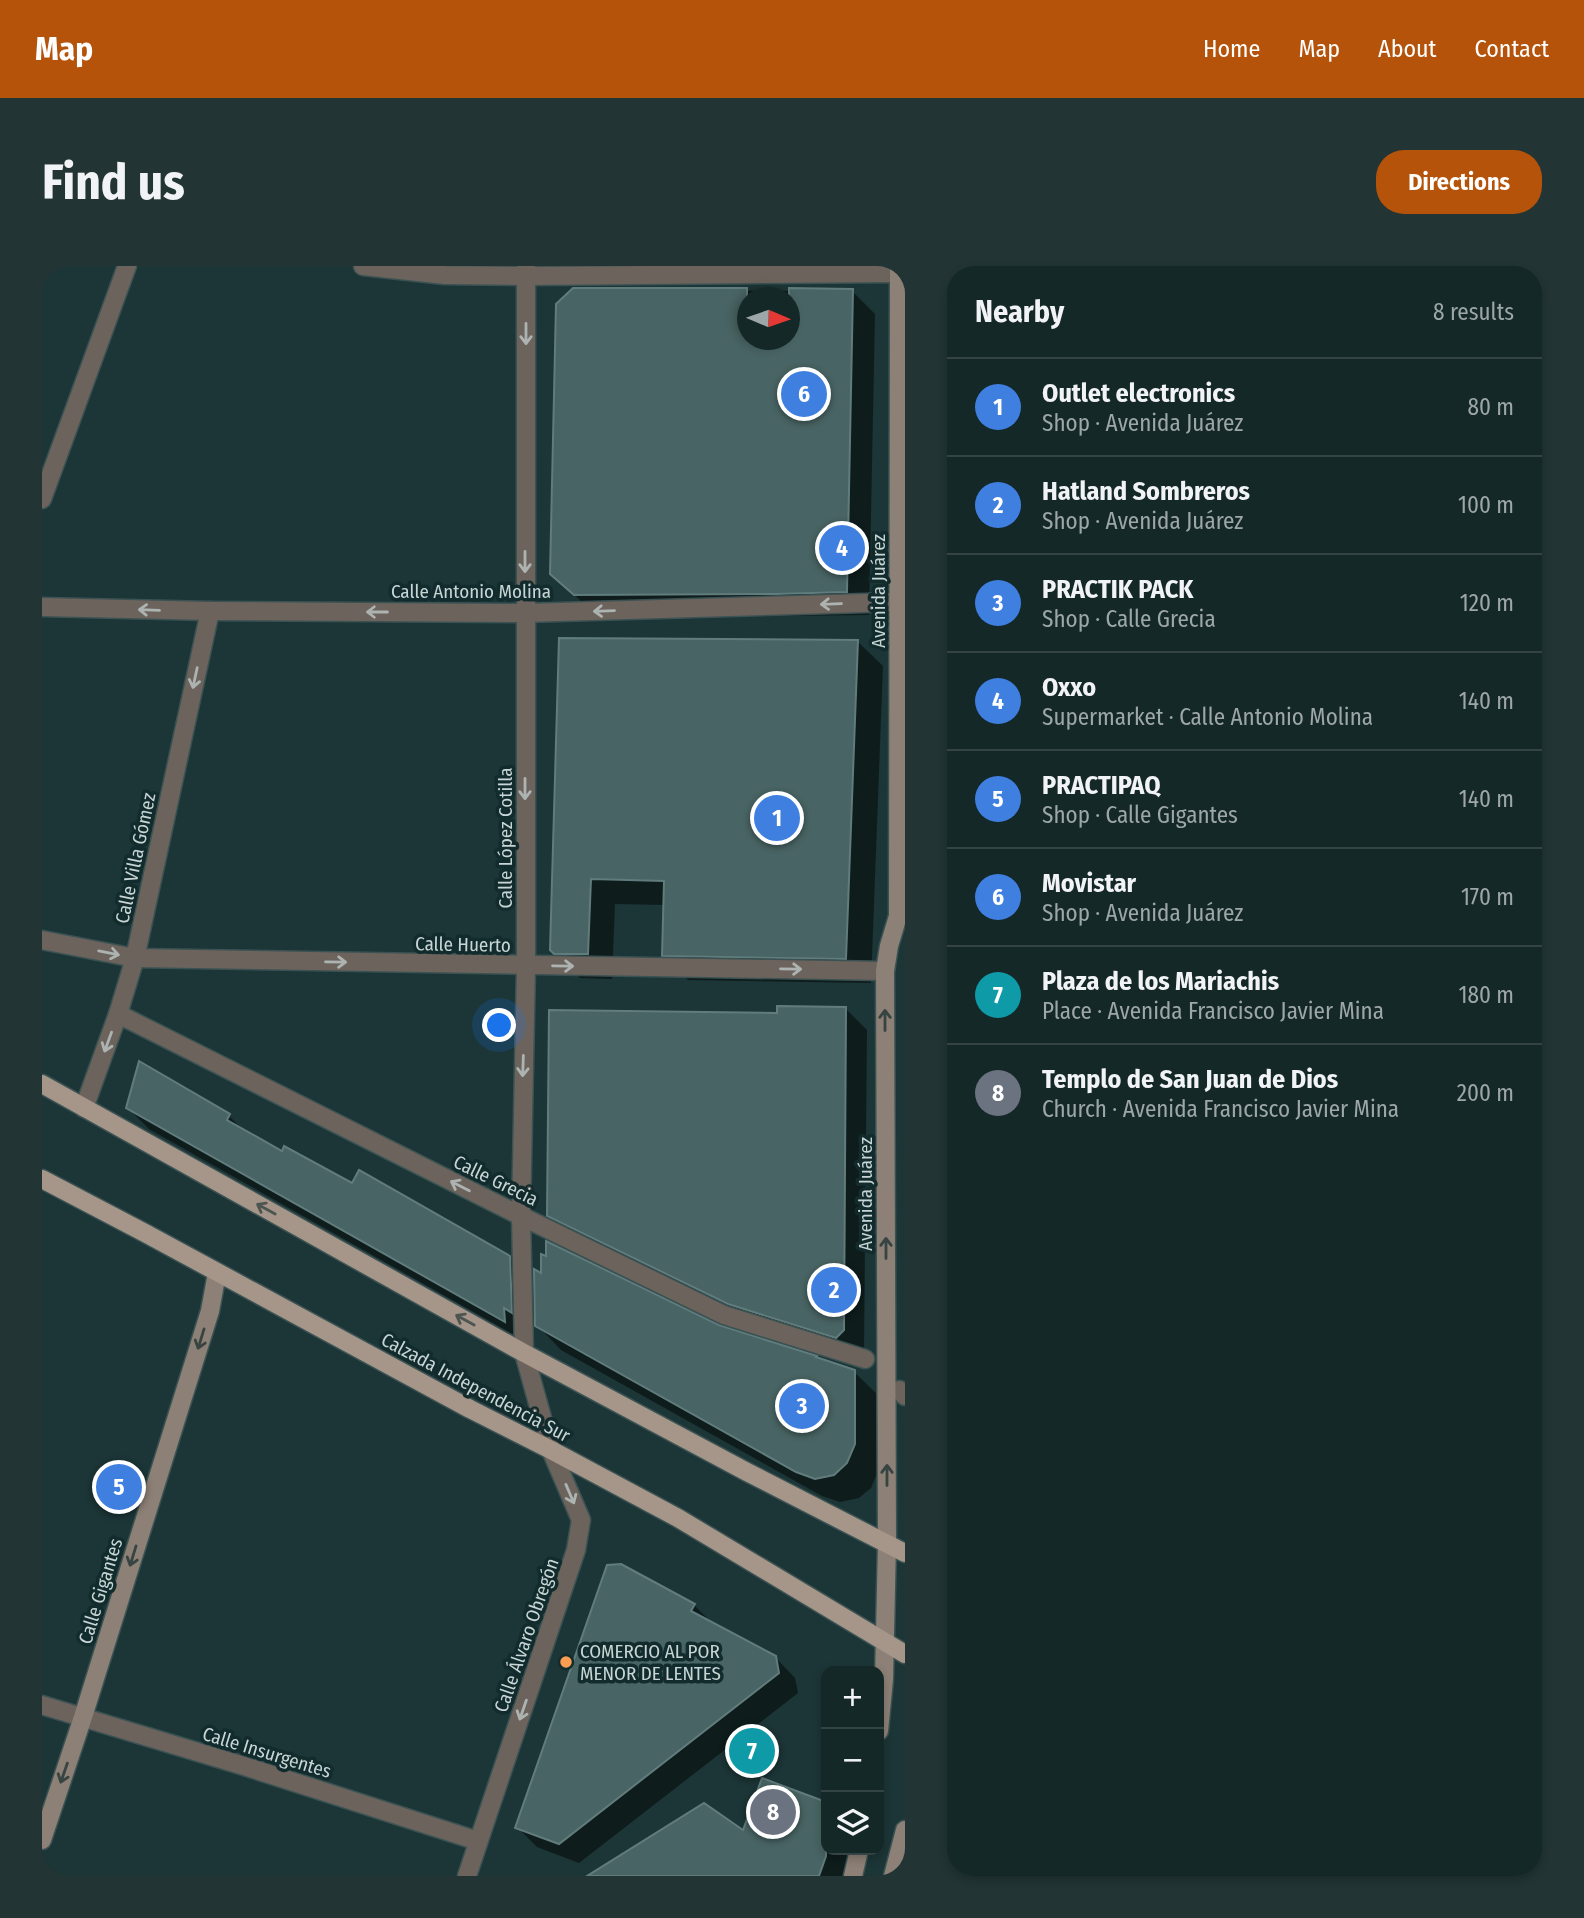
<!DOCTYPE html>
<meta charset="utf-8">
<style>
:root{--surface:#152828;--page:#223434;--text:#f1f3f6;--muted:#9da6a8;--line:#344445;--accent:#b45309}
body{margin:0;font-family:"Fira Sans Condensed",sans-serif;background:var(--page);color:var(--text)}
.controls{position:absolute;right:21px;bottom:21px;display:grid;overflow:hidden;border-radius:14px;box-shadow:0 4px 10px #0003}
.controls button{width:63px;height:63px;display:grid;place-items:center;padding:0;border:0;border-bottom:2px solid var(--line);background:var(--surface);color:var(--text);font:35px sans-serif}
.compass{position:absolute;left:695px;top:21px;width:63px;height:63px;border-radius:50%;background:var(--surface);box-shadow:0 4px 10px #0003;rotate:92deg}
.you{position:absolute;left:458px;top:760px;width:24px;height:24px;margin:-18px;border:5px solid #fff;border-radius:50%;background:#1a73e8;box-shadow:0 0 0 10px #1a73e833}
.badge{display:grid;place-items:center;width:46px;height:46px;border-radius:50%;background:var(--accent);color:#fff;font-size:23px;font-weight:700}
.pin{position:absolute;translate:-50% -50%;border:4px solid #fff;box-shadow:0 2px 7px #0006}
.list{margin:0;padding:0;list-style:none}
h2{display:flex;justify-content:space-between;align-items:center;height:91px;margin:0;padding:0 28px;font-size:30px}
h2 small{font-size:23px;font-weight:400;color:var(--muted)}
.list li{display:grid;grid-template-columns:46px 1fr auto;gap:21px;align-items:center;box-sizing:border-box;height:98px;padding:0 28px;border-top:2px solid var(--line)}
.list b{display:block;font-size:26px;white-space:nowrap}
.list p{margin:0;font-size:23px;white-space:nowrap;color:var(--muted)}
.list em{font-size:23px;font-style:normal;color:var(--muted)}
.icon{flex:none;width:38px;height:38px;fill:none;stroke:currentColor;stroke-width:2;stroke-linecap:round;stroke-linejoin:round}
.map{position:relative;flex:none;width:863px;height:1610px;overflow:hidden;border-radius:28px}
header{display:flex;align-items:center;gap:42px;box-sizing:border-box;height:98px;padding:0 35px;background:var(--accent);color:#fff}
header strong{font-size:33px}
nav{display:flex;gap:38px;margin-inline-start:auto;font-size:24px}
.intro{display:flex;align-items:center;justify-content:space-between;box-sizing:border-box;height:168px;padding:0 42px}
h1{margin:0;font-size:49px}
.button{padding:18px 32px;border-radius:28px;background:var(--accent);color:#fff;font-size:24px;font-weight:700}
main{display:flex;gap:42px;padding:0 42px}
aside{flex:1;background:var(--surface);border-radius:28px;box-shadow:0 4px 10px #0003}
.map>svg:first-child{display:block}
.shadow{fill:#0007;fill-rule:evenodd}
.building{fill:#496464;stroke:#617c7d;stroke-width:2}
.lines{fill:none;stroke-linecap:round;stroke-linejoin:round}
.pedestrian-casing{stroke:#3b5253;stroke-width:21}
.minor-casing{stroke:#3b5253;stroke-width:21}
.secondary-casing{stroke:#3b5253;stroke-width:21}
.primary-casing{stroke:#3b5253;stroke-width:21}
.pedestrian{stroke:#6c635d;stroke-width:18}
.minor{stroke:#6c635d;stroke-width:18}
.secondary{stroke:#8d8076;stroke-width:18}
.primary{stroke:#a69589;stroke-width:18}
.oneway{stroke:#acb3b1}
.oneway2{stroke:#374442}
.oneway3{stroke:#4d5551}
.poi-dot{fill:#fb9e51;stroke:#122b2c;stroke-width:2.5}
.labels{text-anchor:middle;stroke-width:7;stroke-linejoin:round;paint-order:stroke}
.street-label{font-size:19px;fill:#c7d5d5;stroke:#122b2c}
.poi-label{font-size:19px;fill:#c7d5d5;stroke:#122b2c;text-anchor:start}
</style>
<header>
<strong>Map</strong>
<nav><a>Home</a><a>Map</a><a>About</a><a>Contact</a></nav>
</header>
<div class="intro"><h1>Find us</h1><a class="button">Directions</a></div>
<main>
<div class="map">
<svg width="863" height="1610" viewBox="0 0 863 1610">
<rect width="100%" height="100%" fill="#1c3536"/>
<g class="shadow">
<path d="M532 24 810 25 833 48 827 349 557 352 509 307ZM706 32H748V74H706Z"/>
<path d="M518 374 816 376 841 400 829 717 646 714 621 689 623 639 573 638 570 713 538 712 509 683Z"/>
<path d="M804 743 825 764 822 1086 709 1059 528 971 506 949 736 749Z"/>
<path d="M86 842 187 850 204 867 240 887 467 991 489 1013 483 1075 107 863Z"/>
<path d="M495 1059 677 1061 812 1106 837 1130V1203L829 1222 817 1232 798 1236 780 1230 519 1084Z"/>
<path d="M652 1339 672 1359 733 1391 753 1412 756 1427 537 1597 495 1581 475 1561Z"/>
<path d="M721 1514 784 1538V1584H817L807 1610H548L702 1567Z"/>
</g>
<g class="building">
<path d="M531 22H705V74H747V22L811 23 805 326 734 328 532 329 508 308 514 38Z"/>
<path d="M517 372 816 374 804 693 620 690 622 615 549 613 546 688H512L508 684Z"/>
<path d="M735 740 804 741 802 1064 794 1072 686 1038 505 950 507 744 735 747Z"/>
<path d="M97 795 188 848 185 854 240 885 242 880 310 917 317 904 468 990 470 1047 462 1042 463 1056 84 842Z"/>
<path d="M504 975 677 1059 775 1090 774 1091 813 1104V1178L805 1197 792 1209 773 1213 754 1206 493 1060 492 1003 499 1007V988L504 990Z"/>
<path d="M579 1298 653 1338 649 1345 734 1390 737 1407 517 1578 473 1562 565 1299Z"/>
<path d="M720 1512 784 1536V1590L777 1610H545L662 1537 701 1564Z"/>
</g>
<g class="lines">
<defs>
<g id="pedestrian">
<path d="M479 950 682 1049 823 1093"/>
<path d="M857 1124 863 1130"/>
</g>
<g id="minor">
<path d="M321 0 403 9 484 10 857 7 863 5"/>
<path d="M0 233 85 0"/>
<path d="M0 341 168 345 483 347 858 336"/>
<path d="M0 674 93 692 843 705"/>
<path d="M76 748 479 950"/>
<path d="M42 842 76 748 93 692 168 345"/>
<path d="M0 1439 202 1500 436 1575"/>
<path d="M425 1610 534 1284 539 1254 509 1184 482 1087 479 950 484 700V0"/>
</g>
<g id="secondary">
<path d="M837 1465 842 1413 845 1277 843 705 847 680 856 650 857 0"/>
<path d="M0 1574 41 1451 168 1045 175 1007"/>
<path d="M811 1610 817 1584"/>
<path d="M851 1610 863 1564"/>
</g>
<g id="primary">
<path d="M0 818 482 1087 705 1206 863 1287"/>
<path d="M0 913 103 967 428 1143 509 1184 636 1252 863 1388"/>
</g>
</defs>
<use href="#pedestrian" class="pedestrian-casing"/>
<use href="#minor" class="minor-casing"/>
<use href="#secondary" class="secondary-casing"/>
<use href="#primary" class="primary-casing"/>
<use href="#pedestrian" class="pedestrian"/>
<use href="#minor" class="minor"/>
<use href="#secondary" class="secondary"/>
<use href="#primary" class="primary"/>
</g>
<defs><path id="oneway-shaft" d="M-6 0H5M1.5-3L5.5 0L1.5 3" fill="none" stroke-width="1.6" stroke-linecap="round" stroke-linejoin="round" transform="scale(1.75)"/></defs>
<g class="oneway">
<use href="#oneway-shaft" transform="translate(484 68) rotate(90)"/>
<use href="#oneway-shaft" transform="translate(483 296) rotate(90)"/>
<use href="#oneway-shaft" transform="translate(789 338) rotate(178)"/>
<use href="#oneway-shaft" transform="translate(107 344) rotate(-178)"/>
<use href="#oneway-shaft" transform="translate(562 345) rotate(178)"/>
<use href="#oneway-shaft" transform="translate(335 346) rotate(-180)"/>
<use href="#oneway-shaft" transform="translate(153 412) rotate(102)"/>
<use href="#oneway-shaft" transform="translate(483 523) rotate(90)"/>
<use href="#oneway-shaft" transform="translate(67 687) rotate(11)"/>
<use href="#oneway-shaft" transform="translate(294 696) rotate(1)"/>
<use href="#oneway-shaft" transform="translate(521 700) rotate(1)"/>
<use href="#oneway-shaft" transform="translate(749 703) rotate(1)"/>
<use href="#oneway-shaft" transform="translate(66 776) rotate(110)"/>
<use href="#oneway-shaft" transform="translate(481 800) rotate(92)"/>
<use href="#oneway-shaft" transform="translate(418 920) rotate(-153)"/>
<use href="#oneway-shaft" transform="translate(528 1228) rotate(67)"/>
<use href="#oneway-shaft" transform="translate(481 1444) rotate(109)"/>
</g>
<g class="oneway2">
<use href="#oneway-shaft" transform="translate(843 754) rotate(-90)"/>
<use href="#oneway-shaft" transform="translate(844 982) rotate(-90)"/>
<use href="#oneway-shaft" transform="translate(159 1073) rotate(107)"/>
<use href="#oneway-shaft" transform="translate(845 1209) rotate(-90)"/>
<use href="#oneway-shaft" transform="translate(91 1290) rotate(107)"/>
<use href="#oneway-shaft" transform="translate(22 1507) rotate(109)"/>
</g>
<g class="oneway3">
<use href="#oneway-shaft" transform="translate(224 943) rotate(-151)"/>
<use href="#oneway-shaft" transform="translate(423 1054) rotate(-151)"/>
</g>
<circle class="poi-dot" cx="524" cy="1396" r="7"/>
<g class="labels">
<g class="street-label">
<text x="429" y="332">Calle Antonio Molina</text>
<text transform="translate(836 325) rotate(-90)" y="7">Avenida Juárez</text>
<text transform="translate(463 572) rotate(-90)" y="7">Calle López Cotilla</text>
<text transform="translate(93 592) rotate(-78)" y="7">Calle Villa Gómez</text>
<text transform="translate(421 678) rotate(1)" y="7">Calle Huerto</text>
<text transform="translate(454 914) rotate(26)" y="7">Calle Grecia</text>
<text transform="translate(823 928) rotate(-90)" y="7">Avenida Juárez</text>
<text transform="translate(434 1121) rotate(28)" y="7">Calzada Independencia Sur</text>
<text transform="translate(58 1325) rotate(-73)" y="7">Calle Gigantes</text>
<text transform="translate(484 1369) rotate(-71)" y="7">Calle Álvaro Obregón</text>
<text transform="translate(225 1486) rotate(17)" y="7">Calle Insurgentes</text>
</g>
<g class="poi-label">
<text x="538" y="1392">COMERCIO AL POR<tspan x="538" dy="22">MENOR DE LENTES</tspan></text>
</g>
</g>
</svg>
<div class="controls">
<button>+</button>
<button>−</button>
<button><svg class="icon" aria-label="layers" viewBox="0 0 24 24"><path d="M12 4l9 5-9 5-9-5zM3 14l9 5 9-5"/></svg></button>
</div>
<svg class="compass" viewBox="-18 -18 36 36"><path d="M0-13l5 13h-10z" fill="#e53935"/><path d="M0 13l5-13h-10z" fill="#9da6a8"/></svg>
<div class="you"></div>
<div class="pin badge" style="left:735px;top:552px;background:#3f7fe0">1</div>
<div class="pin badge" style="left:792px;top:1024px;background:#3f7fe0">2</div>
<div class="pin badge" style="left:760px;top:1140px;background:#3f7fe0">3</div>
<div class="pin badge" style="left:800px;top:282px;background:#3f7fe0">4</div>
<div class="pin badge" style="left:77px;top:1221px;background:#3f7fe0">5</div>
<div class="pin badge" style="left:762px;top:128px;background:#3f7fe0">6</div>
<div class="pin badge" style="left:710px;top:1485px;background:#0f9aa8">7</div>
<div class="pin badge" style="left:731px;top:1546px;background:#6b7280">8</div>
</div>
<aside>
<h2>Nearby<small>8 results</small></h2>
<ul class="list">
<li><span class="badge" style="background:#3f7fe0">1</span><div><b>Outlet electronics</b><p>Shop · Avenida Juárez</p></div><em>80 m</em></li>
<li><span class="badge" style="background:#3f7fe0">2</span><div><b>Hatland Sombreros</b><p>Shop · Avenida Juárez</p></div><em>100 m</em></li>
<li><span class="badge" style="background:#3f7fe0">3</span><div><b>PRACTIK PACK</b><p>Shop · Calle Grecia</p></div><em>120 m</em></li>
<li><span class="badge" style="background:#3f7fe0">4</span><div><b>Oxxo</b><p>Supermarket · Calle Antonio Molina</p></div><em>140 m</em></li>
<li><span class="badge" style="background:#3f7fe0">5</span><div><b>PRACTIPAQ</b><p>Shop · Calle Gigantes</p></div><em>140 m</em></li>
<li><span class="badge" style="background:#3f7fe0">6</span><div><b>Movistar</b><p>Shop · Avenida Juárez</p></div><em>170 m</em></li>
<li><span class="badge" style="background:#0f9aa8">7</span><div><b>Plaza de los Mariachis</b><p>Place · Avenida Francisco Javier Mina</p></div><em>180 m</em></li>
<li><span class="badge" style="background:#6b7280">8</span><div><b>Templo de San Juan de Dios</b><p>Church · Avenida Francisco Javier Mina</p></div><em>200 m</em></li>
</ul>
</aside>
</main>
